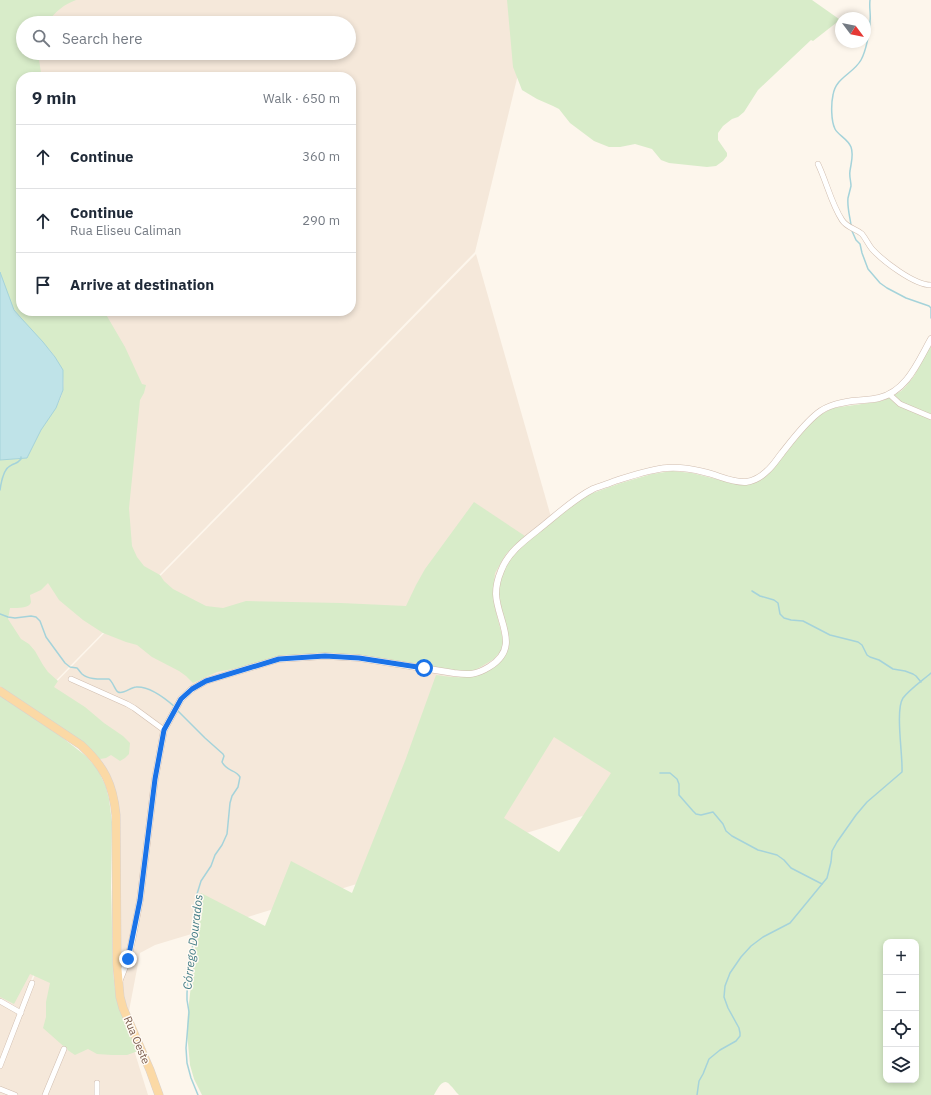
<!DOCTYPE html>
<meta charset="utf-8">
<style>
:root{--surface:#fff;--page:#f6f6f7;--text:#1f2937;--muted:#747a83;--line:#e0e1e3}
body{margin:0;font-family:"IBM Plex Sans",sans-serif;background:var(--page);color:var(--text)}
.controls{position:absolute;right:12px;bottom:12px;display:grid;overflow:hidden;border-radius:8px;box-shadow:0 2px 6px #0003}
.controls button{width:36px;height:36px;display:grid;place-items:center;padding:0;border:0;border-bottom:1px solid var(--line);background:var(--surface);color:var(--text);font:20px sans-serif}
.compass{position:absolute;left:835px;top:12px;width:36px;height:36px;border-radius:50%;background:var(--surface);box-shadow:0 2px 6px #0003;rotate:122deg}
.stop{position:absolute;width:12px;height:12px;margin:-9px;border:3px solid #1a73e8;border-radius:50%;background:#fff}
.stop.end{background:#1a73e8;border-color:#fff;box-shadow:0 1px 4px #0008}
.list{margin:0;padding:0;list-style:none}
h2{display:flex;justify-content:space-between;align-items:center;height:52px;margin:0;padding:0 16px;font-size:17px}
h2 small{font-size:13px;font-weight:400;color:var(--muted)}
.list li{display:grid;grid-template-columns:26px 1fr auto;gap:12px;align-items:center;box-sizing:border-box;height:64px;padding:0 16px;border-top:1px solid var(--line)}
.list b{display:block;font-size:15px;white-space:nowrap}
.list p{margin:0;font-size:13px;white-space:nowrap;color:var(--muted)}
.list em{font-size:13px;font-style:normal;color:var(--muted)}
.icon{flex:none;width:22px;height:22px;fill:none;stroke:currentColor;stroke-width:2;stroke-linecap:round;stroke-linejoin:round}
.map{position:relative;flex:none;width:931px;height:1095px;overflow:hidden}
.search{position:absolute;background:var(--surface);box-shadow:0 2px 6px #0003;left:16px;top:16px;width:340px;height:44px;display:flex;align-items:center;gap:10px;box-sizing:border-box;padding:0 14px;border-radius:22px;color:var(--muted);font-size:15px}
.panel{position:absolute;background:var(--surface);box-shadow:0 2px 6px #0003;left:16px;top:72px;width:340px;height:244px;border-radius:16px}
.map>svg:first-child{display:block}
.residential{fill:#f5e8da;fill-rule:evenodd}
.green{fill:#d8ecc9;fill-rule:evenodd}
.water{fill:#bfe3e8;stroke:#a5d3da}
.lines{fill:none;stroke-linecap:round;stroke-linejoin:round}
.stream{stroke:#a5d3da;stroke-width:1.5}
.minor-casing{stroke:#d1beb0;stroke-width:6}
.tertiary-casing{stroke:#d1beb0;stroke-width:7}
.primary-casing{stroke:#dad1cd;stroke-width:9}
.minor{stroke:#fff;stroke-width:5}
.tertiary{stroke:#fff;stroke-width:6}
.primary{stroke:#fbd9a5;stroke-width:8}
.route{stroke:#1a73e8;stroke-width:5}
.labels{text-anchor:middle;stroke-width:3;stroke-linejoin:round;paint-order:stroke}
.street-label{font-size:11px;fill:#7a5c4d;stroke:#fffaf3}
.water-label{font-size:12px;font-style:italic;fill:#437c86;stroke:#fffaf3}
</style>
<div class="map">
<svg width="931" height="1095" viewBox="0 0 931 1095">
<rect width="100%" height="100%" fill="#fdf6ec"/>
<g class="residential">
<path d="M0 0H536L475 252 30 707 28 714 92 764 109 803 107 918 62 973 37 965 20 1009 0 998ZM23 23H349V53H23ZM21 77H351V311H21Z"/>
<path d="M476 254 632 801 155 945 140 953 125 1032 114 985 111 930 114 803 96 762 30 709Z"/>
<path d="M38 967 129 1034 148 1095H0V1002L20 1013Z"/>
</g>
<g class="green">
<path d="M0 0H76C63 5 56 11 47 23H23V53H38L41 73 40 77H21V311H104L125 347 142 384 146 385 144 393 140 400 129 508 132 546 137 557 144 566 160 575 164 581 173 589 206 606 223 608 246 601 341 603 406 606 416 585 425 569 474 502 525 536 506 554 495 573 493 592 495 608 504 643 501 651 494 659 472 672H456L425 665 380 658 332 654 248 666 217 672 193 683 186 676 179 671 152 657 137 645 126 642 103 633 83 620 59 600 48 583 41 590 30 595C30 596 31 601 31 602 30 609 15 608 10 608L8 619 21 639 29 644 35 651 43 665 48 672 58 681 54 687 85 707 104 723 123 736 130 743 129 754 125 758 120 761 111 755 106 758 100 759 64 729 0 686V460L27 458C31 449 35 439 41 430 48 417 60 406 63 390 69 352 29 338 14 309 8 298 4 284 0 272Z"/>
<path d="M507 0H812L839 19 836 23 813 41 811 40 758 90 744 112 738 117 732 119 723 126 718 133V140L727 153V156L723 161 716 166 707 167 669 163 661 160 652 149 635 144 620 147H609L594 141 570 123 559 109 553 106 537 99 522 90 513 67Z"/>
<path d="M931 345V1095H459C455 1092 454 1088 450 1085 443 1076 437 1090 434 1095H202L194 1079 190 1065 187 1033 188 1011 195 951 196 906 201 893 265 926 291 861 352 893 405 761 436 675C445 676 455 678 464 677 482 676 501 666 507 649L498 596 499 583 507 562 525 543 570 506 590 494 621 483 652 474 672 471 692 473 736 484 748 485 758 481 801 432 816 417 833 408 876 402 884 400 901 391 906 386 914 376ZM554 737 611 773 559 852 504 818ZM886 942H916V1080H886Z"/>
<path d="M0 696 59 735 86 756 98 770 106 787 109 799 112 822 111 886 113 972 115 989 118 1003 138 1051 127 1055H112L97 1054 88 1049 75 1055 69 1051 43 1028 46 1017V1002L50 983 30 974 14 1004 0 997Z"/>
</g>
<path class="water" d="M0 272 14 310 21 318 43 342 55 357 63 370V390L56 408 41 430 27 458 0 460Z"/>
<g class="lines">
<g class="stream">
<path d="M851 225C850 217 847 207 848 198 849 194 850 190 851 186 851 181 849 176 850 171 851 163 854 155 851 147 848 139 838 135 835 129 831 121 831 104 833 95 836 77 853 74 861 60 866 51 870 31 870 21 871 14 869 8 870 0"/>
<path d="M852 231 856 240 860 244 862 253 868 269 880 283 887 288 906 298 929 306 931 308V318"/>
<path d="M0 490C1 483 4 469 10 466 16 462 16 465 21 459V457"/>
<path d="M752 591 760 596 774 600 778 603 780 614 784 618 791 620 803 621 830 635 858 642 862 645 867 655 870 657 879 660 893 669 905 671 913 674 916 676 921 682"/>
<path d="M0 614 8 617 15 618 31 616 36 617 40 621 46 637 65 663 70 667 77 668C79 670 80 672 82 674 89 680 100 679 109 679 113 682 115 690 118 692 123 695 131 687 136 687 149 686 166 699 175 707"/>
<path d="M177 710 205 738 223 754 224 756 222 762C227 772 235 769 240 777L238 787 232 796 230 803 227 834 222 845 215 855 211 866 201 881 197 894 195 915 194 937 189 968 187 993V1000L189 1012 186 1048 187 1063 191 1078 198 1095"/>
<path d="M660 773H670L677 779 679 784V795L693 811 696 814 701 815 713 812 723 824 726 831 732 836 758 850 777 855 784 860 791 868 822 884"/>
<path d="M697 1095 699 1081 703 1074 709 1059 720 1050 736 1041 740 1036V1033L739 1028 728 1008 724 997 725 986 730 973 741 957 751 946 763 937 790 923 827 878 831 862 832 851 837 842 856 815 867 802 902 772C903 756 895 710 903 698 910 689 923 680 931 673"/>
</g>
<defs>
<g id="minor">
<path d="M818 164C827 183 831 203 842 220 847 228 855 228 862 234 866 239 868 244 872 249 883 261 914 285 931 285"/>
<path d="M889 394 900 404 931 417"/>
<path d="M71 679 127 704 134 708 164 730"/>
<path d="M0 1001 21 1013"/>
<path d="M0 1066 32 983"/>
<path d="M97 1083V1095"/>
<path d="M0 1089 15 1095"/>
<path d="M45 1095 64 1049"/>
</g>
<path id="tertiary" d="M119 982 128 959 133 936 140 900 155 779 164 730 181 699 192 689 206 681 279 659 325 656 359 658 454 673C469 675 476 675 489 667 522 647 497 621 496 594 496 586 498 578 501 571 508 551 528 538 544 525 560 512 575 498 593 489 600 486 608 484 615 481 631 476 651 469 667 468 680 467 692 469 704 472 718 475 732 483 746 482 754 481 762 476 767 471 773 466 777 459 782 453 793 439 804 424 818 413 828 405 840 403 852 401 861 400 871 400 879 398 907 391 918 362 931 339"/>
<path id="primary" d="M0 691 81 745C104 766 113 784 116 815L117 964 120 997 123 1008 150 1070 159 1095"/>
</defs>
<use href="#minor" class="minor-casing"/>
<use href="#tertiary" class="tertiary-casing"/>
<use href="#primary" class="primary-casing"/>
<use href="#minor" class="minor"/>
<use href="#tertiary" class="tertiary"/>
<use href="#primary" class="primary"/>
</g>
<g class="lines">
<path class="route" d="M128 959 140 900 155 779 164 730 181 699 192 689 206 681 279 659 325 656 359 658 424 668"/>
</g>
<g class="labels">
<g class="street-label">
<text transform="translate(137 1040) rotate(67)" y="4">Rua Oeste</text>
</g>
<g class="water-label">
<text transform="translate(193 942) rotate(-83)" y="4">Córrego Dourados</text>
</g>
</g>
</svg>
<div class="controls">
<button>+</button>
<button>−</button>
<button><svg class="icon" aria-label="locate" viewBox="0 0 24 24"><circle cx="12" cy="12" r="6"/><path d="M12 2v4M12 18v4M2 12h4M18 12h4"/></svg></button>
<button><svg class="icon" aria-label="layers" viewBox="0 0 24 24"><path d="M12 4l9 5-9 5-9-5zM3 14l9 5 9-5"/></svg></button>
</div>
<svg class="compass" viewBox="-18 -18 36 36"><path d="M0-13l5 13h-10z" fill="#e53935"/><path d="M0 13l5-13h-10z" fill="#747a83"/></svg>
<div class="stop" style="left:424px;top:668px"></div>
<div class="stop end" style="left:128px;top:959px"></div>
<div class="search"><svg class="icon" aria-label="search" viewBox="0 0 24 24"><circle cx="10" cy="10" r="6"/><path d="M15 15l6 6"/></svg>Search here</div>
<section class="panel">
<h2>9 min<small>Walk · 650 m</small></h2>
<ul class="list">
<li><svg class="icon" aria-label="ahead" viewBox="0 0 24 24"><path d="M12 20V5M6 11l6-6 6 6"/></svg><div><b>Continue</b></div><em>360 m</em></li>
<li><svg class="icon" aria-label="ahead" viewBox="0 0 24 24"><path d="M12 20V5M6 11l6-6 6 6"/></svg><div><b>Continue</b><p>Rua Eliseu Caliman</p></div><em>290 m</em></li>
<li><svg class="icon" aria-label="arrive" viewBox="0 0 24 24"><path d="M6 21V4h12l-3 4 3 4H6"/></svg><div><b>Arrive at destination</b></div></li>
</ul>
</section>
</div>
